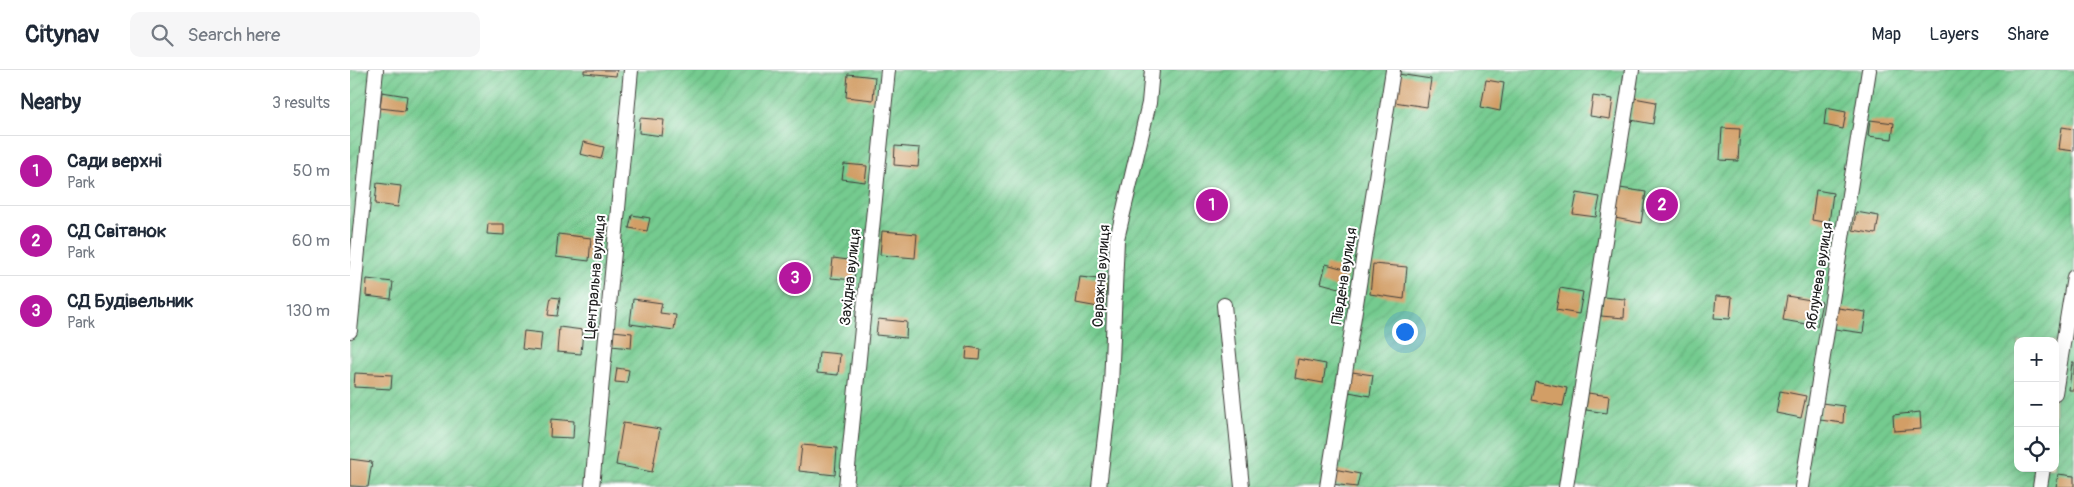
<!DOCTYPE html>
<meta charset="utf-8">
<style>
:root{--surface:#fff;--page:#f6f6f7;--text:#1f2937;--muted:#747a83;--line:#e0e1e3;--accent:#b5179e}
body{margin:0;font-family:Pangolin,sans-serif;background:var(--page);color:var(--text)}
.controls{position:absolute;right:15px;bottom:15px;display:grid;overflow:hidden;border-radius:10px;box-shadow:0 5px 20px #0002}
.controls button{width:45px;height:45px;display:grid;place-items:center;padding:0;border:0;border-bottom:1px solid var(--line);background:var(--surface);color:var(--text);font:25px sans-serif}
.you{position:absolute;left:1054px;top:261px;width:18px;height:18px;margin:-12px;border:4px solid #fff;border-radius:50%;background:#1a73e8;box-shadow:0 0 0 8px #1a73e833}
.badge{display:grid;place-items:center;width:32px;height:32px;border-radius:50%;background:var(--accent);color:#fff;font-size:16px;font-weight:700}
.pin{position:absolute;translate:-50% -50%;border:2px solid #fff;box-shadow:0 1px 5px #0006}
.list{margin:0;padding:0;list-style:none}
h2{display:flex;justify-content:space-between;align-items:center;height:65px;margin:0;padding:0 20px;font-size:21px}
h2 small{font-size:16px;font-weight:400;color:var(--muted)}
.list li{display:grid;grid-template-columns:32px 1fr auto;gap:15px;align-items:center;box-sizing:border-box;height:70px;padding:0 20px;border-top:1px solid var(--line)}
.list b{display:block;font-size:19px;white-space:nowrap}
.list p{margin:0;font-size:16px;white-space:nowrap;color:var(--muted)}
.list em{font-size:16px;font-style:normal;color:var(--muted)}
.icon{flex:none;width:28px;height:28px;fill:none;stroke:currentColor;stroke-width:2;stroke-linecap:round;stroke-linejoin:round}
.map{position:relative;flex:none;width:1724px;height:417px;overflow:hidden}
header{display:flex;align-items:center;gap:30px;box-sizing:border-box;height:70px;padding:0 25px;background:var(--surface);border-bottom:1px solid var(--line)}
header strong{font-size:24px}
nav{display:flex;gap:28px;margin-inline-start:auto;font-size:18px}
.search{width:350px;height:45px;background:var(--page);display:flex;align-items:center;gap:12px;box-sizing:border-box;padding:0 18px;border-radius:10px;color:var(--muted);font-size:19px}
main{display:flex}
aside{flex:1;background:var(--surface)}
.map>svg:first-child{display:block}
.garden{fill:url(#garden-furrows);stroke:#487456;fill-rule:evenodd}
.building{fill:#d29e66}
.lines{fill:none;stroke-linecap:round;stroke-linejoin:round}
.service-casing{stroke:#3c3a36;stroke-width:16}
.service{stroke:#fff;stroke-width:14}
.labels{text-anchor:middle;stroke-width:4;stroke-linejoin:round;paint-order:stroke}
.street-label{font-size:15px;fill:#1c1c1c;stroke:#fff}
</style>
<header>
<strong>Citynav</strong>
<div class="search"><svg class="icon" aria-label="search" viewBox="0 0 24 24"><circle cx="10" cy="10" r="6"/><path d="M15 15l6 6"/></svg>Search here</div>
<nav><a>Map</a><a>Layers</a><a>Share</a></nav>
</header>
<main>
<aside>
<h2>Nearby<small>3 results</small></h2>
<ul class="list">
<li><span class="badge">1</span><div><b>Сади верхні</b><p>Park</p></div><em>50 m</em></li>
<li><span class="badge">2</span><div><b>СД Світанок</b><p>Park</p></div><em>60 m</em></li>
<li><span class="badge">3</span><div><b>СД Будівельник</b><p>Park</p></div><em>130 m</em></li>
</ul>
</aside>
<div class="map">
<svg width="1724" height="417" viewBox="0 0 1724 417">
<defs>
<pattern id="garden-furrows" width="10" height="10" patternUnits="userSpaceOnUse" patternTransform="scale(1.25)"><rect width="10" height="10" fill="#74cb8f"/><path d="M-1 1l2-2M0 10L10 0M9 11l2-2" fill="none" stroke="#64ae7b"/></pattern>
</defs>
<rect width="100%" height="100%" fill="#fff"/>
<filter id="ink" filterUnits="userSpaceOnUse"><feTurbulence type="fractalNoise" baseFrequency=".02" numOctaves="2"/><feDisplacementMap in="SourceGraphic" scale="10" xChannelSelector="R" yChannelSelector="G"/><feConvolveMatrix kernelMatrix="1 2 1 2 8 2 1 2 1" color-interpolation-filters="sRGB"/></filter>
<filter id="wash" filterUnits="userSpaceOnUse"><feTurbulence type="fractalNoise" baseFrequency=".0096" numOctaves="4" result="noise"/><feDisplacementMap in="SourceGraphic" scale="20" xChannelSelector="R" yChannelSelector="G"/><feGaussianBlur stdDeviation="1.12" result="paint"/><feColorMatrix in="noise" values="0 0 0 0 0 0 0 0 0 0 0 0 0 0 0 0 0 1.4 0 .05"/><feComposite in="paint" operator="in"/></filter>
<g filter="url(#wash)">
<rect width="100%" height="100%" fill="#efe3c6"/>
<path class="garden" d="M0 0H1724V417H0ZM1668 271H1705V398H1668Z"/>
<g id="blocks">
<g class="building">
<path d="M234 0H267L266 6 234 3Z"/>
<path d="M498 4 525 7 523 30 496 27Z"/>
<path d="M1048 4 1081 9 1077 37 1044 32Z"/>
<path d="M1136 10 1154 13 1150 41 1131 37Z"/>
<path d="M32 22 57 26 55 41 30 38Z"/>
<path d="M1243 26 1263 29 1260 49 1240 46Z"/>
<path d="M1284 28 1306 32 1303 54 1281 50Z"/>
<path d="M1476 38 1496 42 1493 59 1474 55Z"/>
<path d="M290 48 314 50 312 66 289 63Z"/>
<path d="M1520 50 1544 53 1542 69 1518 66Z"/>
<path d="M1712 57 1724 59V81L1709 79Z"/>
<path d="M1372 58 1390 59 1388 91 1370 90Z"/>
<path d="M233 72 254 77 251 89 230 84Z"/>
<path d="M545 76 570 78 568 97 544 95Z"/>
<path d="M494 94 517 96 515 112 492 109Z"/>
<path d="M27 113 51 116 48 137 25 134Z"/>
<path d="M1270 118 1296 122 1291 153 1265 148Z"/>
<path d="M1466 120 1483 123 1479 153 1462 150Z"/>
<path d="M1227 123 1250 127 1246 147 1223 144Z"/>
<path d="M1506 142 1529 146 1526 164 1503 160Z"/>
<path d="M282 145 300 148 297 161 279 158Z"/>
<path d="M138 154H154V165L137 164Z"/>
<path d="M532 161 567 164 565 188 530 185Z"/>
<path d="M208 164 241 168 239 191 206 187Z"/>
<path d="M483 188 506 191 504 210 481 208Z"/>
<path d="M976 194 998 200 993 219 971 213Z"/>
<path d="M1023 194 1057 197 1054 229 1020 224Z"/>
<path d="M730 207 758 210 754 238 726 233Z"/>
<path d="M17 209 43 212 41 229 16 226Z"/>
<path d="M1210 218 1233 222 1229 244 1206 240Z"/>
<path d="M1366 226 1382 227 1380 249 1364 248Z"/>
<path d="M1437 226 1472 232 1467 256 1433 250Z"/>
<path d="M201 227 210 228 207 246 198 245Z"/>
<path d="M1253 227 1275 229 1274 248 1251 246Z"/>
<path d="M283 229 312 233 310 243 326 245 324 260 280 254Z"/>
<path d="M1488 238 1516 242 1513 263 1485 259Z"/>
<path d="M528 249 557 252 556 268 526 265Z"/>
<path d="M209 257 233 260 231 284 207 282Z"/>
<path d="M174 261 192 263 190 281 172 279Z"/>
<path d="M263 261 282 263 281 278 261 276Z"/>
<path d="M617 277 631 279 630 290 616 289Z"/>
<path d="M469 282 490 284 488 305 467 303Z"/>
<path d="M948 289 976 294 973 313 945 308Z"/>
<path d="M1722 292H1724V320H1719Z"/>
<path d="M267 298 279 300 277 313 265 312Z"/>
<path d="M1002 302 1023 305 1020 326 999 322Z"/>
<path d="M5 303 42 305 41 319 4 317Z"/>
<path d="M1185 311 1217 318 1213 336 1181 330Z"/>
<path d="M1430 321 1456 326 1451 348 1426 343Z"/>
<path d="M1238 323 1259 326 1257 343 1236 340Z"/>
<path d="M1472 333 1494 336 1493 353 1470 350Z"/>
<path d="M1570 342 1571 359 1544 361 1543 345Z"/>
<path d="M201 349 224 351 223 368 200 367Z"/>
<path d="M273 353 310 359 302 402 266 395Z"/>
<path d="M452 375 487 378 485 405 449 401Z"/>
<path d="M0 389 22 392 18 417 0 416Z"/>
<path d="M984 399 1010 404 1007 417 981 414Z"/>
<path d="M1708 404 1724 406V417H1706Z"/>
</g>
</g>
</g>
<g filter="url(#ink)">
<use href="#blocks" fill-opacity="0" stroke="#3c3a36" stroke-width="1"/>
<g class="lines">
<defs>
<g id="service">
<path d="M874 235 892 417"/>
<path d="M0 261 26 0"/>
<path d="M1705 323 1724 207"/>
<path d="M242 417 281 0"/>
<path d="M496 417 538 0"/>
<path d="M749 417 761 316 767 169 799 33 802 0"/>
<path d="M977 417 1043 0"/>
<path d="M1216 417 1282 0"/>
<path d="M1452 417 1519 0"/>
<path d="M1690 417 1693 398"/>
</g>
</defs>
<use href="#service" class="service-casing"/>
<use href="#service" class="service"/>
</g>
</g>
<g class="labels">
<g class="street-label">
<text transform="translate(751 206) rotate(-86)" y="5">Овражна вулиця</text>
<text transform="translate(994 206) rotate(-81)" y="5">Південа вулиця</text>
<text transform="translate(1469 206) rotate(-81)" y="5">Яблунева вулиця</text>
<text transform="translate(245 207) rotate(-85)" y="5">Центральна вулиця</text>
<text transform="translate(500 207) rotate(-84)" y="5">Західна вулиця</text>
</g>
</g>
</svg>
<div class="controls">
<button>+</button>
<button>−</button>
<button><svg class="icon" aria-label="locate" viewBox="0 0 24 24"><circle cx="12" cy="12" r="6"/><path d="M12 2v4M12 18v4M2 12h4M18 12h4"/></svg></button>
</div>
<div class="you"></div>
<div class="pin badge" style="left:862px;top:135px">1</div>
<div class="pin badge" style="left:1312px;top:135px">2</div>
<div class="pin badge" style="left:445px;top:208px">3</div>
</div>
</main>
